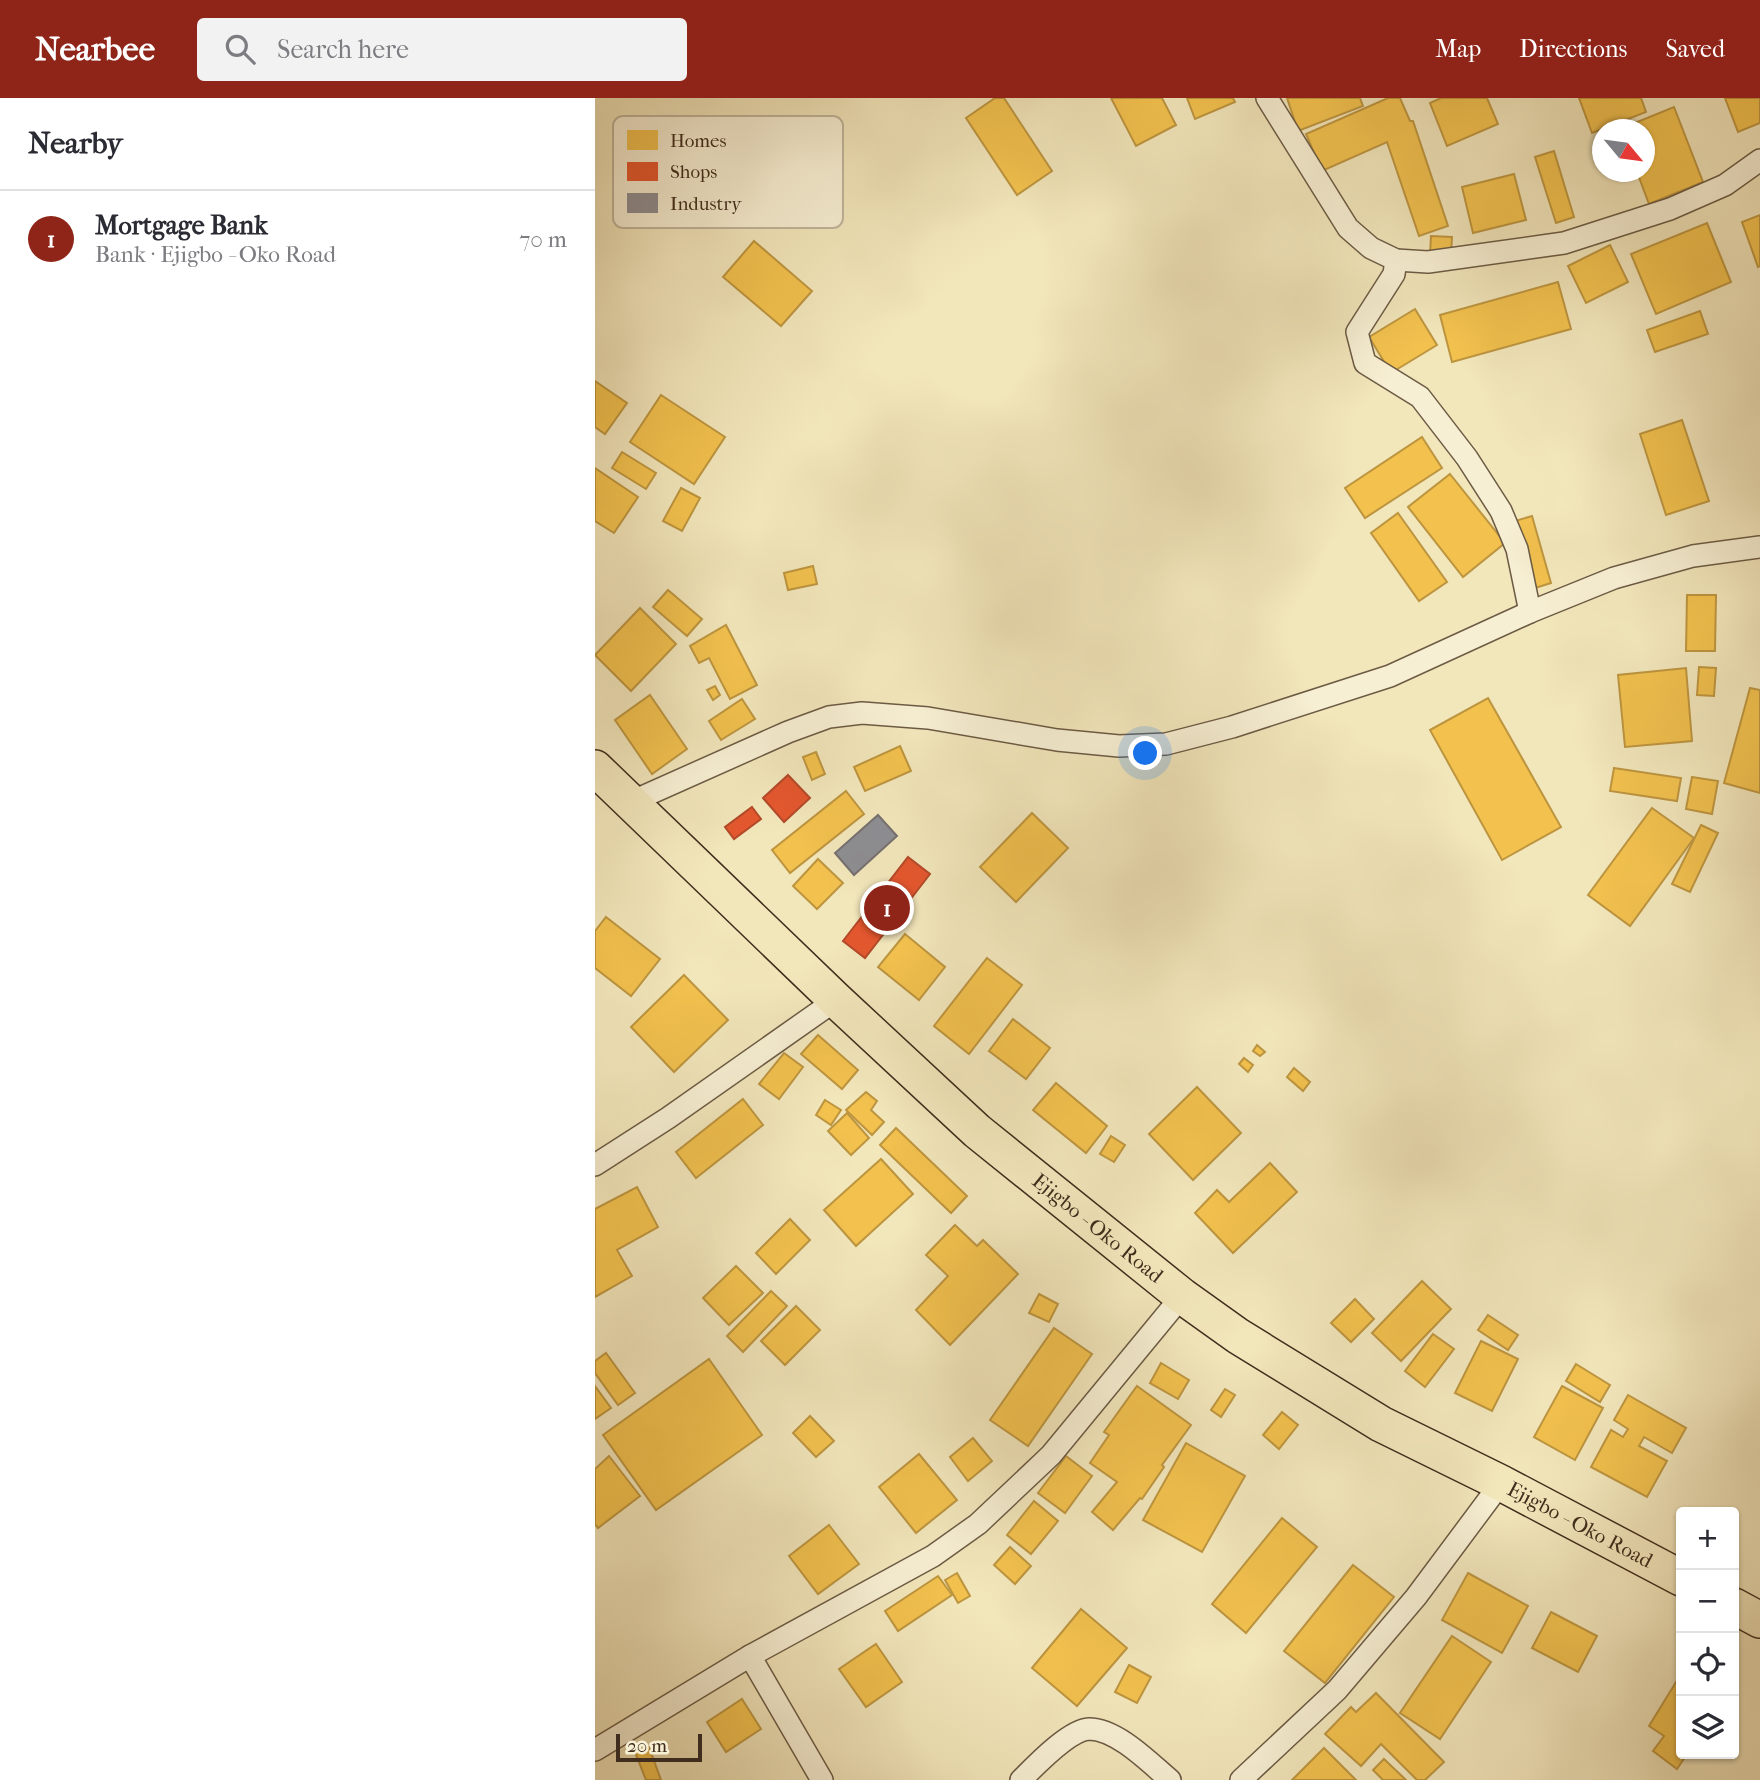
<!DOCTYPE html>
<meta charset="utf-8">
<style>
:root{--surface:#fff;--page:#f2f2f3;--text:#2b2b33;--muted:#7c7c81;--line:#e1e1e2;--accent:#8f2418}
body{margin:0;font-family:"IM FELL French Canon",serif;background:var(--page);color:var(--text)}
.controls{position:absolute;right:21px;bottom:21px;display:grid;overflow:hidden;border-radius:7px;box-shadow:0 2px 5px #0004}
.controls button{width:63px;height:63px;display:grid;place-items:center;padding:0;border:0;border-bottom:2px solid var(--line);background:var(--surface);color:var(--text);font:35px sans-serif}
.compass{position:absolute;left:997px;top:21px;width:63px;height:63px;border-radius:50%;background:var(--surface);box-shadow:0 2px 5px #0004;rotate:119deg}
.scale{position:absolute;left:21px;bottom:18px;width:86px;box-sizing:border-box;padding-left:7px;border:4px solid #402d1d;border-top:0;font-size:19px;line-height:24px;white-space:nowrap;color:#402d1d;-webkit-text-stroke:5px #f7efd3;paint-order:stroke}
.you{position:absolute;left:551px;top:656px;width:24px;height:24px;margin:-18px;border:5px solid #fff;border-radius:50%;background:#1a73e8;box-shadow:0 0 0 10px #1a73e833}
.badge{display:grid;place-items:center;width:46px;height:46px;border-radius:50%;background:var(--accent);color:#fff;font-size:23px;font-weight:700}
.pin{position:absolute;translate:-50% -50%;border:4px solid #fff;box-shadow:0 2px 7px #0006}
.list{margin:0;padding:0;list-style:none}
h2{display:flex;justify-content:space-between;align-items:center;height:91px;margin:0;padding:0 28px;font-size:30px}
h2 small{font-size:23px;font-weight:400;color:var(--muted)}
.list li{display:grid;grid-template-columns:46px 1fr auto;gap:21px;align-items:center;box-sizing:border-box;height:98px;padding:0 28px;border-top:2px solid var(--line)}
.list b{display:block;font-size:26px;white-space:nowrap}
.list p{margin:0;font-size:23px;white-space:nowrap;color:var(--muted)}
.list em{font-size:23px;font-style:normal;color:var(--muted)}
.icon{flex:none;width:38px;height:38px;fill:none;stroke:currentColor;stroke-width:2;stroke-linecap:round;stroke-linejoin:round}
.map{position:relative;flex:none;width:1165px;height:1682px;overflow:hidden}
header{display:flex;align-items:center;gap:42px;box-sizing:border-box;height:98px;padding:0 35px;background:var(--accent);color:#fff}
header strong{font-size:33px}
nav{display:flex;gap:38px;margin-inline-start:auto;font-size:24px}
.search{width:490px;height:63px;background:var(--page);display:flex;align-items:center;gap:18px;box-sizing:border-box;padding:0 24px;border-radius:7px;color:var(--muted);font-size:26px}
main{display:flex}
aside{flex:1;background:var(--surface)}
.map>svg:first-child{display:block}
.homes{fill:#f2c14e;stroke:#bd953f;stroke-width:2}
.shops{fill:#e4572e;stroke:#b34a29;stroke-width:2}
.industry{fill:#8d8d92;stroke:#76706f;stroke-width:2}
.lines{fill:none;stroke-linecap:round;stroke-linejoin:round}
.minor-casing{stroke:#6c5b44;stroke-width:24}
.primary-casing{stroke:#402d1d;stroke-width:38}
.minor{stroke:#f7efd3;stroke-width:21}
.primary{stroke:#f2e6bb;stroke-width:35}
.labels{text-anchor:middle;stroke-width:7;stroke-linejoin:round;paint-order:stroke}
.street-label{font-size:21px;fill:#402d1d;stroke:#f7efd3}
.key{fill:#f7efd3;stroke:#c0b59c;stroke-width:2}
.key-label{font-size:19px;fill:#402d1d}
</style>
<header>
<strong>Nearbee</strong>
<div class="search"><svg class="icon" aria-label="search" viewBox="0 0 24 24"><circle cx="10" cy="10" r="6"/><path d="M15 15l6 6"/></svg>Search here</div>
<nav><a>Map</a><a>Directions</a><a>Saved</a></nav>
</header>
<main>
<aside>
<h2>Nearby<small></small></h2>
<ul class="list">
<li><span class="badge">1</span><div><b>Mortgage Bank</b><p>Bank · Ejigbo - Oko Road</p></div><em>70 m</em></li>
</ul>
</aside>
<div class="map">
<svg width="1165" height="1682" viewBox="0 0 1165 1682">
<rect width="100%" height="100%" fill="#f2e6bb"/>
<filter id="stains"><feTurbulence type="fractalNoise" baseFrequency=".00286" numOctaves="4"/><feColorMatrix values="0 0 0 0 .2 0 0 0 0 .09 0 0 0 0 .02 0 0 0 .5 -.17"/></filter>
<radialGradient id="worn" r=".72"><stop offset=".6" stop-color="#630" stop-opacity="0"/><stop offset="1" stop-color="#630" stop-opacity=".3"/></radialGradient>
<g class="homes">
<path d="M400 0H409L457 73 422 97 371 20Z"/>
<path d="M516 0H567L581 27 541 48Z"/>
<path d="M592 0H638L640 4 600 21Z"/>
<path d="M692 0H765L768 8 703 33Z"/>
<path d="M793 0H805L815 23H818L853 128 824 138 792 44 727 73 711 36Z"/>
<path d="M846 0H892L903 26 852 48 835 5Z"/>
<path d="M984 0H1046L1051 14 997 35Z"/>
<path d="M1130 0H1165V25L1143 34Z"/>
<path d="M1079 9 1108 84 1054 106 1042 74H1050V32L1025 31Z"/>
<path d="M959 53 979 119 961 125 940 59Z"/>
<path d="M919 76 931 122 878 135 867 89Z"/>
<path d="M1165 117V168L1163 169 1147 124Z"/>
<path d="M1112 125 1136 184 1061 216 1036 156Z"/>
<path d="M836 138 857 139 856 157 835 156Z"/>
<path d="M159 143 217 193 186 228 128 179Z"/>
<path d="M1015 147 1033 184 991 205 973 168Z"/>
<path d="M963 184 976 231 857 264 845 217Z"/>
<path d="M820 211 842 247 796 275 774 239Z"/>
<path d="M1105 213 1113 236 1060 254 1052 232Z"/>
<path d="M0 283 32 305 10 336 0 329Z"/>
<path d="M66 297 130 339 99 386 35 344Z"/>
<path d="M1087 322 1114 403 1071 417 1045 336Z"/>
<path d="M827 339 847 370 770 420 750 390Z"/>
<path d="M27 354 61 375 51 391 17 370Z"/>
<path d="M0 370 43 399 19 435 0 423Z"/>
<path d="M855 376 910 445 868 479 813 409Z"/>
<path d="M86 390 105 400 87 433 68 423Z"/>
<path d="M803 415 852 484 824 503 776 435Z"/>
<path d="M937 418 956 485 937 491 917 424Z"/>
<path d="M218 468 222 486 193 492 189 475Z"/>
<path d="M73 492 107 521 92 538 58 509Z"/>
<path d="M1092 497H1121L1120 553H1091Z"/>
<path d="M45 510 81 546 36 593 0 557Z"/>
<path d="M131 527 162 587 135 601 114 560 104 565 95 548Z"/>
<path d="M1104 569 1121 570 1119 598 1102 597Z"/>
<path d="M1091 570 1097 643 1030 649 1023 577Z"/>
<path d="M120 588 125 597 118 602 112 592Z"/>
<path d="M1155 590 1165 592V695L1129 685Z"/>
<path d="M55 597 92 651 57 676 20 622Z"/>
<path d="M893 600 966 729 907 762 835 632Z"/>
<path d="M147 601 160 621 126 642 114 623Z"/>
<path d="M305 648 316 673 270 693 259 669Z"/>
<path d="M221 654 230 676 217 682 208 659Z"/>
<path d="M1019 670 1086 680 1082 703 1015 693Z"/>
<path d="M1097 679 1123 683 1117 716 1091 711Z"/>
<path d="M251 693 269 716 195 775 177 752Z"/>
<path d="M1057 710 1099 740 1035 828 993 797Z"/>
<path d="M437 715 473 750 421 804 385 769Z"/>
<path d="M1106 727 1123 735 1095 794 1077 786Z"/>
<path d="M223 761 248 785 222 811 198 788Z"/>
<path d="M11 819 65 861 36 898 0 870V833Z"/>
<path d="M310 836 350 869 324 902 283 869Z"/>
<path d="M392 860 427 887 374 956 339 928Z"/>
<path d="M89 877 133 922 79 974 36 929Z"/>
<path d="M418 921 455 950 431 981 394 953Z"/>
<path d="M223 937 263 972 247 991 206 956Z"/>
<path d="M662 947 670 954 665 958 658 953Z"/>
<path d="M189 955 208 969 184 1001 164 986Z"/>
<path d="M649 960 658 967 653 974 644 966Z"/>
<path d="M699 970 715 984 708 993 692 979Z"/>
<path d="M461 985 512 1028 491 1055 438 1012Z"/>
<path d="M602 989 646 1035 598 1082 554 1036Z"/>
<path d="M271 994 282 1003 276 1012 289 1024 277 1037 251 1012Z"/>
<path d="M148 1001 168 1027 101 1080 81 1054Z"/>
<path d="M230 1002 246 1012 236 1027 221 1017Z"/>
<path d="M252 1015 274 1040 256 1057 233 1033Z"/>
<path d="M301 1030 372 1098 356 1115 285 1047Z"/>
<path d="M516 1038 530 1047 519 1064 505 1056Z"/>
<path d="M286 1061 318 1096 261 1148 229 1112Z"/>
<path d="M675 1065 702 1094 638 1155 600 1115 622 1092 634 1104Z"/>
<path d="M42 1089 63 1129 22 1152 37 1178 0 1199V1111Z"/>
<path d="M195 1121 215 1142 181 1176 161 1155Z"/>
<path d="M360 1127 382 1148 388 1142 423 1176 355 1247 321 1212 353 1178 331 1157Z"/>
<path d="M141 1168 168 1195 134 1227 108 1200Z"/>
<path d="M827 1183 856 1211 806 1263 777 1235Z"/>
<path d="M176 1193 192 1208 148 1254 132 1238Z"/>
<path d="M444 1196 463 1206 454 1224 434 1215Z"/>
<path d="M760 1201 779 1221 756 1244 736 1225Z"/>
<path d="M201 1208 225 1232 190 1267 166 1243Z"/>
<path d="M893 1217 923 1237 913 1252 883 1232Z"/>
<path d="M459 1230 497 1256 433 1348 395 1322Z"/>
<path d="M838 1236 859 1251 830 1289 810 1273Z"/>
<path d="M886 1243 923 1261 897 1313 860 1295Z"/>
<path d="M11 1255 40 1295 23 1307 0 1275V1263Z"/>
<path d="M114 1261 167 1337 61 1412 8 1337Z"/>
<path d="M566 1265 594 1282 583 1301 555 1285Z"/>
<path d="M981 1266 1015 1287 1005 1304 971 1283Z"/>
<path d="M0 1288 16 1310 0 1321Z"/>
<path d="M542 1288 596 1327 567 1367 569 1369 547 1401 545 1400 518 1432 497 1414 522 1384 495 1365 514 1337 509 1334Z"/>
<path d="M967 1288 1008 1310 980 1362 939 1339Z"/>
<path d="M630 1291 640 1297 626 1319 616 1312Z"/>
<path d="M1033 1297 1091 1330 1077 1355 1049 1339 1044 1348 1072 1363 1052 1399 996 1369 1016 1332 1028 1339 1033 1331 1019 1322Z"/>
<path d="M687 1314 703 1327 684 1351 668 1337Z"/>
<path d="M215 1318 239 1343 221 1359 198 1335Z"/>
<path d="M378 1340 397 1363 373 1383 355 1359Z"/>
<path d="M591 1345 650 1378 607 1454 548 1422Z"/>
<path d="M324 1356 362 1402 321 1435 284 1389Z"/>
<path d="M14 1358 45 1398 3 1430 0 1426V1371Z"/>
<path d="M471 1358 497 1378 470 1415 443 1395Z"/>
<path d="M439 1403 463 1423 436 1456 412 1437Z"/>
<path d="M687 1420 722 1449 651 1535 617 1506Z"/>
<path d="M234 1427 264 1466 223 1496 194 1458Z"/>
<path d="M415 1449 436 1468 420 1486 399 1467Z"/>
<path d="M758 1467 799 1499 730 1585 689 1553Z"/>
<path d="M362 1475 375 1498 363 1505 350 1482Z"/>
<path d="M873 1475 933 1508 907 1555 847 1522Z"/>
<path d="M343 1478 357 1497 303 1533 290 1513Z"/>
<path d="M486 1511 532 1550 482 1608 437 1570Z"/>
<path d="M956 1514 1002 1538 983 1574 937 1550Z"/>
<path d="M857 1538 896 1564 845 1641 805 1615Z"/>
<path d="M281 1546 307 1584 271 1609 244 1571Z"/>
<path d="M534 1567 556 1579 542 1605 520 1594Z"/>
<path d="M1086 1576V1656H1092L1082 1671 1058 1653 1069 1638 1054 1628Z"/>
<path d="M781 1595 849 1664 830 1682H822L786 1646 766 1668 730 1636 756 1609 761 1614Z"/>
<path d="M147 1601 166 1631 131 1654 112 1624Z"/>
<path d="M54 1649 66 1682H51L40 1654Z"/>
<path d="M729 1650 761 1682H697Z"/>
<path d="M789 1661 811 1682H788L778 1672Z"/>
</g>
<g class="shops">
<path d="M193 677 215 700 189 724 168 700Z"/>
<path d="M157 709 166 721 139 741 130 729Z"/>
<path d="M313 759 335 776 270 860 248 843Z"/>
</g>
<path class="industry" d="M283 717 302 738 259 777 240 755Z"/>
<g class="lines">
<defs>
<g id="minor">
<path d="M672 0 753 130 776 150 801 162 833 164 969 145 1075 111 1130 87 1165 62"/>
<path d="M801 162 799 176 762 234 770 265 825 299 872 360 906 413 922 451 935 514"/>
<path d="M36 704 193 634 234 619 267 615 333 620 462 642 524 648 571 646 637 629 795 578 935 514 1019 480 1098 458 1165 449"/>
<path d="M0 1067 73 1020 241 902"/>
<path d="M155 1558 227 1682"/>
<path d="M0 1652 155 1558 338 1458 383 1426 456 1357 587 1198"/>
<path d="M426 1682C440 1668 474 1632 494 1631 522 1631 555 1665 575 1682"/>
<path d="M646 1682 742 1592 821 1499 906 1385"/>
</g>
<g id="primary">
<path id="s1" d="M0 670 241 902 382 1033 587 1198 643 1238 786 1326 906 1385 1086 1480"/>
<path d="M1139 1508 1165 1522"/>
</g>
</defs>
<use href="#minor" class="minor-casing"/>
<use href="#primary" class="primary-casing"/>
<use href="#minor" class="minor"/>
<use href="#primary" class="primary"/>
</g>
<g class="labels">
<g class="street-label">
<text dy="7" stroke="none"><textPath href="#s1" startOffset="682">Ejigbo - Oko Road</textPath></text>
<text dy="7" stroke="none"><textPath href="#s1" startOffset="1250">Ejigbo - Oko Road</textPath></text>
</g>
</g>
<rect x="18" y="18" width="230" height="112" rx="10" class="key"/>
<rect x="32" y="32" width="31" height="20" fill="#f2c14e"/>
<rect x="32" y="64" width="31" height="19" fill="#e4572e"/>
<rect x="32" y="95" width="31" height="20" fill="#8d8d92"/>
<g class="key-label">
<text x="75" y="49">Homes</text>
<text x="75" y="80">Shops</text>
<text x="75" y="112">Industry</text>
</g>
<rect width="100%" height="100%" filter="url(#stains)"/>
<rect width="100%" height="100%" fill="url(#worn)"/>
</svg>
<div class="controls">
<button>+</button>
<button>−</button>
<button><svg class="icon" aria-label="locate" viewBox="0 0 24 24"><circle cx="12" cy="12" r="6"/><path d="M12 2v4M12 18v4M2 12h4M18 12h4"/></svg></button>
<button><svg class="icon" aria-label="layers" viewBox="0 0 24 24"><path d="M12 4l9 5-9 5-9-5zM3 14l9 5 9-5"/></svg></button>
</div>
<svg class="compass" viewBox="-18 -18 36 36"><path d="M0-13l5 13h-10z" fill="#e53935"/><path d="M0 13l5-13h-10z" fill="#7c7c81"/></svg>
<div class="scale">20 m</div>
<div class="you"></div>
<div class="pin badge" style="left:292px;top:810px">1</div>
</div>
</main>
